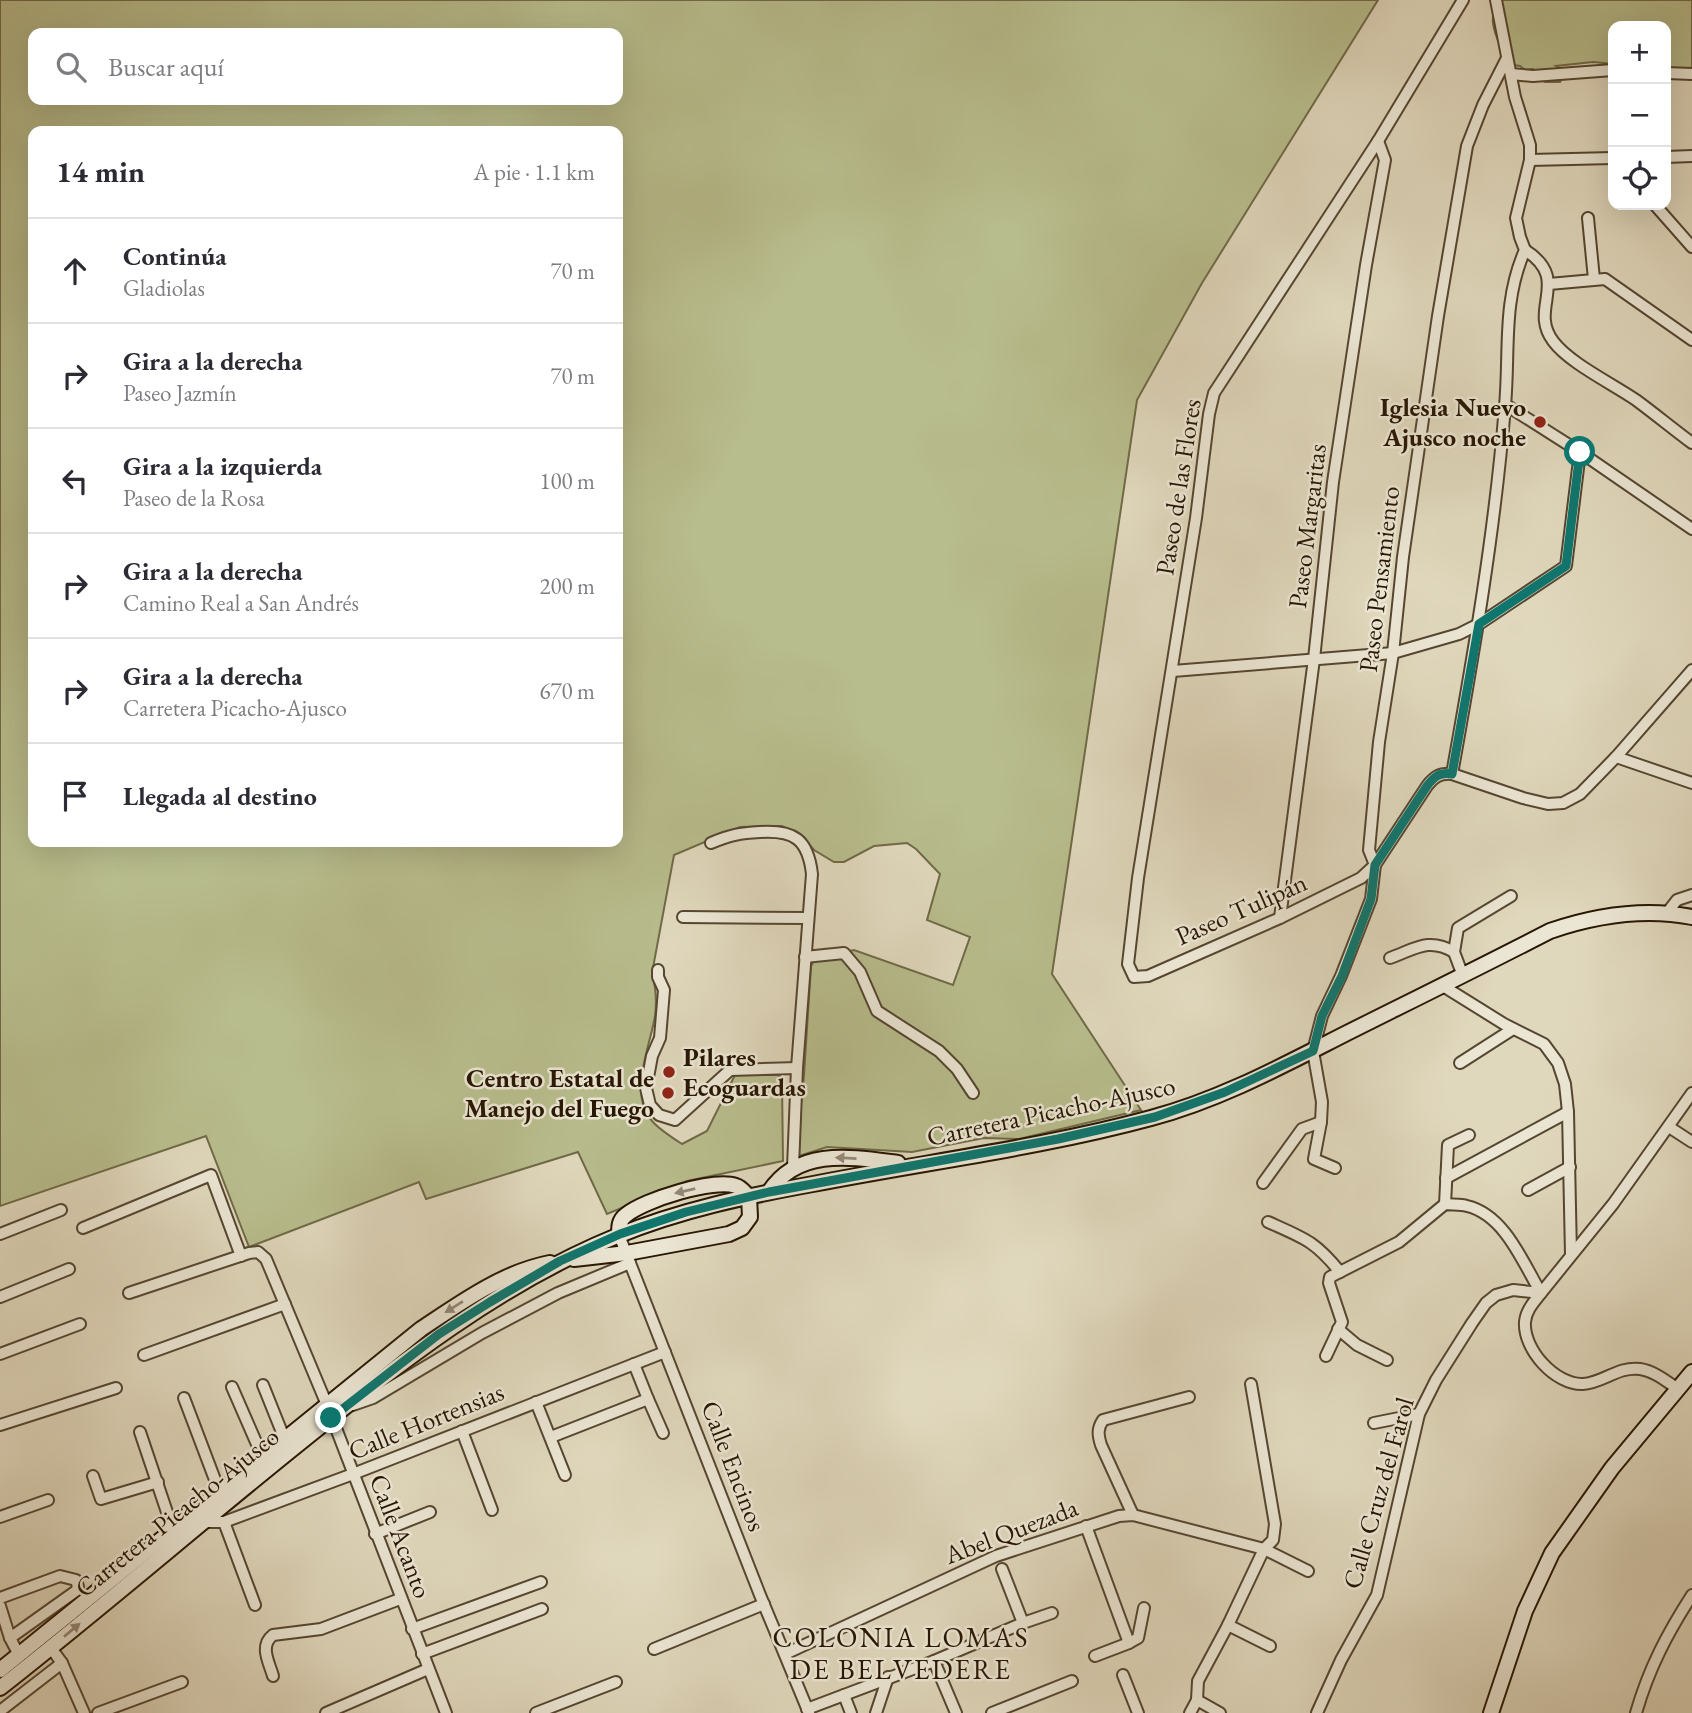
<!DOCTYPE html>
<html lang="es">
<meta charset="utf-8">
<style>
:root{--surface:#fff;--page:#f2f2f3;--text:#2b2b33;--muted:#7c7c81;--line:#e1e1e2}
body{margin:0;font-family:"EB Garamond",serif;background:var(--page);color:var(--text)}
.controls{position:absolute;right:21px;top:21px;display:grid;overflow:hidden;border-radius:14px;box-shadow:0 7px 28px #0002}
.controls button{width:63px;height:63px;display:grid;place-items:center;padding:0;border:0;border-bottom:2px solid var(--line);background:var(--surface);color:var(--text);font:35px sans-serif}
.stop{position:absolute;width:21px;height:21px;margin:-16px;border:5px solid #0f766e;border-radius:50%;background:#fff}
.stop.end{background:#0f766e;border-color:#fff;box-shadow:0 2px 7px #0008}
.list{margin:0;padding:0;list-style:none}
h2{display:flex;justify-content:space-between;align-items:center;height:91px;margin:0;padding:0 28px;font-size:30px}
h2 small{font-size:23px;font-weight:400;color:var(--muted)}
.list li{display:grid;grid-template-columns:46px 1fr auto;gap:21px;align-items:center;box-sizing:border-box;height:105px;padding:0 28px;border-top:2px solid var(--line)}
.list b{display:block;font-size:26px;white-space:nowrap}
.list p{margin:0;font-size:23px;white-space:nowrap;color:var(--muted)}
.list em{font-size:23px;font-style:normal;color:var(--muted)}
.icon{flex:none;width:38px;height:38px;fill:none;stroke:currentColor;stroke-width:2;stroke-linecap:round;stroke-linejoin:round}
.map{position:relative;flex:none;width:1692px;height:1713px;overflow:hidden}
.search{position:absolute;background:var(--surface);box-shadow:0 7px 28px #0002;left:28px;top:28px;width:595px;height:77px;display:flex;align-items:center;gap:18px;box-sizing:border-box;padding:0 24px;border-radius:14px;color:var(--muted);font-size:26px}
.panel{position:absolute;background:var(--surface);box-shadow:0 7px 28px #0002;left:28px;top:126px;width:595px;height:721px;border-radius:14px}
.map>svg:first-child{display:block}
.green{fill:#b8bd8d;stroke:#706a48;stroke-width:2;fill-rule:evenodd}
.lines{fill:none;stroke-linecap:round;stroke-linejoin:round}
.street-casing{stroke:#554631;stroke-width:14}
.secondary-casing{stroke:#271602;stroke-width:18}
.street{stroke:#ebe6d4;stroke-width:10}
.secondary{stroke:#ebe6d4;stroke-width:14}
.oneway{fill:#938876}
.route{stroke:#0f766e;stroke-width:9}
.poi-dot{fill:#8f2418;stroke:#ebe6d4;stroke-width:2.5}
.labels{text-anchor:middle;stroke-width:5;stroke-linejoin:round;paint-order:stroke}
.poi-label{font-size:26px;font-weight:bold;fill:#271602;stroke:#ebe6d4;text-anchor:end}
.street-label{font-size:26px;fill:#271602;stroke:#ebe6d4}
.neighbourhood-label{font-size:28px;letter-spacing:2px;fill:#271602;stroke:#ebe6d4}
</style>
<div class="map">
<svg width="1692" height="1713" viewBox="0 0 1692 1713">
<rect width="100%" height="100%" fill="#e0d8bd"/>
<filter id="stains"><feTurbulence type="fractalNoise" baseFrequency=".00286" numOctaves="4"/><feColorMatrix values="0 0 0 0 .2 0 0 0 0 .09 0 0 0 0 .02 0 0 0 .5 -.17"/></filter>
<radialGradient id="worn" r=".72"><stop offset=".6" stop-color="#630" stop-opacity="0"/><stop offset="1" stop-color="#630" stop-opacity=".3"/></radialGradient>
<g class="green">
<path d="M0 0H1378L1202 283 1137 400 1052 974 1141 1110 1019 1139 984 1138 912 1152 827 1147 799 1156 796 1153 804 1075 811 966 815 959 854 950 953 985 970 937 927 920 940 874 916 849 907 843 874 846 844 862H834L814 850 801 835 782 826 740 827 674 855 652 973C656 988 657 1001 655 1016 650 1047 628 1094 652 1121 660 1130 671 1137 682 1144L707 1131 735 1075H777L782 1077V1082L783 1161 687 1181 607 1214 578 1152 426 1199 419 1182 249 1247 206 1136 0 1206ZM33 33H618V100H33ZM33 131H618V842H33Z"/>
<path d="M1494 0H1692V71L1666 69V26H1613V64L1593 62 1556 66 1566 72 1560 82H1545L1529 73 1532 69 1525 70 1520 66 1513 65C1504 53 1495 38 1493 23 1492 16 1495 8 1494 0Z"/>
</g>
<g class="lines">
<defs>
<g id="street">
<path d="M1463 0 1378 141 1214 393 1209 414 1196 518 1138 878 1128 964 1134 977 1148 976 1280 918 1361 878 1375 865 1369 850 1379 742 1393 653 1403 557 1438 316 1467 146 1483 105 1507 58"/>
<path d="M1666 73 1692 74"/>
<path d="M1511 74 1533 76 1613 70"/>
<path d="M1666 157 1692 156"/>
<path d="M1530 160 1613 158"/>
<path d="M1655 205 1692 247"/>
<path d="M1588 218 1594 279"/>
<path d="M1525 250C1572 280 1528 308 1553 341 1569 363 1613 384 1636 400 1655 414 1673 429 1692 443"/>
<path d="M1549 284 1605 279 1692 340"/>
<path d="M1506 405 1580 452 1692 529"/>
<path d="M1173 671 1393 653 1459 634 1479 624 1566 566 1580 452"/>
<path d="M1616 757 1692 783"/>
<path d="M1452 774C1474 652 1495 530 1505 406 1510 351 1502 302 1525 250L1520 237 1516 218 1530 160V145L1515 97 1496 0"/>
<path d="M711 843C730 835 740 833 760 832 794 830 808 839 812 874L797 1068 793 1167"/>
<path d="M1666 914 1677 900 1692 895"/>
<path d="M683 917 808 918"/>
<path d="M1280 918 1314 659 1333 482 1366 265 1385 160 1378 141"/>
<path d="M805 957 844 953 860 972 877 1011 939 1051 957 1069 973 1093"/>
<path d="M1390 958C1415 949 1429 937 1454 952"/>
<path d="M658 970V977L664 990 660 1038 652 1056 646 1088 650 1105 659 1115 675 1120 730 1070 797 1068"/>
<path d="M1463 976 1454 952 1458 928 1511 896"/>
<path d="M1443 986 1504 1024 1544 1044 1558 1063 1565 1084 1568 1112 1571 1255"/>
<path d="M1460 1063 1513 1029"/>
<path d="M1669 1127 1692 1142"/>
<path d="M1335 1168 1314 1159 1321 1122 1322 1102 1313 1051 1322 1016 1341 976 1371 899 1375 865 1427 786C1434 777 1439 773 1452 774L1523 798 1548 804 1563 803 1580 794 1616 757 1692 670"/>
<path d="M1446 1178 1568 1112"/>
<path d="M1263 1183 1302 1129 1321 1122"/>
<path d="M1528 1190 1570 1167"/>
<path d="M1445 1204C1452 1205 1460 1204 1467 1206 1505 1215 1523 1263 1541 1293 1534 1302 1526 1310 1525 1322 1523 1349 1555 1385 1583 1384 1603 1383 1618 1366 1640 1369 1654 1371 1666 1381 1678 1389"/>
<path d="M1445 1204 1448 1145 1469 1135"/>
<path d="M1268 1222C1304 1238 1315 1241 1340 1272"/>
<path d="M83 1228 211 1175 241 1256"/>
<path d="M0 1234 61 1210"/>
<path d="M619 1235 760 1595 809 1713"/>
<path d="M129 1293 249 1253 258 1252 266 1259 327 1405 446 1713"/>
<path d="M0 1297 69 1269"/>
<path d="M1338 1329 1357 1345 1387 1360"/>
<path d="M0 1354 80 1324"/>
<path d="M144 1355 285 1304"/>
<path d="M1326 1356 1342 1322 1329 1283 1330 1277 1399 1242 1445 1204"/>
<path d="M263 1385 285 1440"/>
<path d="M232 1387 263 1458"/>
<path d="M184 1398 220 1493"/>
<path d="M648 1399 663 1433"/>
<path d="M536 1402 565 1475"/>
<path d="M353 1405 373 1398 482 1333 558 1293 630 1263"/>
<path d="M1374 1423 1419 1414"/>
<path d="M0 1425 116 1388"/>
<path d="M462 1431 492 1510"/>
<path d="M140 1432 173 1530"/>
<path d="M551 1437 648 1399 634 1364"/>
<path d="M93 1476 101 1499 158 1482"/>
<path d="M1133 1515 1101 1445C1098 1435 1097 1429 1103 1420L1189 1397"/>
<path d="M0 1517 48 1500"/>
<path d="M202 1522H224L353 1474 665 1352"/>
<path d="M224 1522 255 1605"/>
<path d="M1086 1526 1129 1643 1095 1656"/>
<path d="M375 1534 430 1512"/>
<path d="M1002 1569 1023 1623"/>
<path d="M0 1598 60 1576 76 1580 78 1587 76 1591 10 1638"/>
<path d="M0 1606 10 1638 19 1655"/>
<path d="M1228 1625 1270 1646"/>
<path d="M412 1629 541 1582"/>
<path d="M1129 1643 1138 1638 1144 1608"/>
<path d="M51 1648 62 1663 84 1713"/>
<path d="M654 1649 764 1604"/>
<path d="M422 1654 542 1609"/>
<path d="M785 1654 996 1556 1119 1516 1133 1515 1264 1549 1308 1571"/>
<path d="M934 1661 956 1713"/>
<path d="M1123 1675 1138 1713"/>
<path d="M273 1676C269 1662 259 1646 273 1635L321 1629 400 1599"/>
<path d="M844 1695 851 1713"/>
<path d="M1197 1700 1220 1713"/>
<path d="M807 1709 934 1661 1023 1623 1052 1613"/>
<path d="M0 1711 62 1663"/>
<path d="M98 1713 182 1682"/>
<path d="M326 1713 428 1669"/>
<path d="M536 1713 616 1682"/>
<path d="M876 1713 888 1677"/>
<path d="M992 1713 1072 1681"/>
<path d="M1190 1713 1197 1700 1198 1681 1228 1625 1264 1549 1273 1540 1275 1524 1251 1384"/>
<path d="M1317 1713 1341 1660 1377 1595 1419 1414 1436 1380 1472 1323 1486 1303 1496 1295 1513 1290 1541 1293 1613 1204 1692 1093"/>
<path d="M1636 1713C1649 1668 1667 1634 1692 1595"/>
</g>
<g id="secondary">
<path d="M769 1192C798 1147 852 1157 898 1163"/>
<path d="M574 1259 627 1253 729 1234 742 1228 750 1217 749 1197C745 1193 741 1187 736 1186 714 1178 644 1200 626 1215 619 1220 619 1227 619 1235"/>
<path d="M0 1670 421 1329C460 1303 503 1272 550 1263"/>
<path d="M0 1688C102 1608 200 1523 301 1442 400 1363 499 1284 617 1236 680 1210 747 1196 813 1184 925 1162 1040 1148 1151 1118 1219 1100 1282 1066 1345 1034 1413 1000 1482 966 1550 931 1594 916 1645 908 1692 917"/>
<path d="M1491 1713 1525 1611 1552 1553 1612 1468 1692 1372"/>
</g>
</defs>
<use href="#street" class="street-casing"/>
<use href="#secondary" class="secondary-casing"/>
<use href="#street" class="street"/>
<use href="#secondary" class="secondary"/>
</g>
<defs><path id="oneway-solid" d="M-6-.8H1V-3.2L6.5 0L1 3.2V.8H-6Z" transform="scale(1.75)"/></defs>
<g class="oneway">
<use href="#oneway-solid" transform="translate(846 1158) rotate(-177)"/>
<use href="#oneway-solid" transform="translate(685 1191) rotate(167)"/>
<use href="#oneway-solid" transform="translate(454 1307) rotate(148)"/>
<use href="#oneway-solid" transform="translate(72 1630) rotate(-40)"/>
</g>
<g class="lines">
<path class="route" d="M331 1418 439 1334 490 1302 560 1261 620 1234 686 1212 769 1192 1058 1139 1155 1117 1225 1092 1313 1051 1322 1016 1342 976 1371 899 1375 865 1427 786C1434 777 1439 772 1452 774L1479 624 1566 566 1580 452"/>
</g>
<g class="poi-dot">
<circle cx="1540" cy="422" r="7"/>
<circle cx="669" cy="1072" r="7"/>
<circle cx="668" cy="1093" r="7"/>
</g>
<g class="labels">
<g class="poi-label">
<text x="1526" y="416">Iglesia Nuevo<tspan x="1526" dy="30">Ajusco noche</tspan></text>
<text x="683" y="1066" text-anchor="start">Pilares<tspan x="683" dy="30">Ecoguardas</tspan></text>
<text x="654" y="1087">Centro Estatal de<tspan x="654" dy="30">Manejo del Fuego</tspan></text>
</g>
<g class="street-label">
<text transform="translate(1178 487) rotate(-81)" y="9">Paseo de las Flores</text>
<text transform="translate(1307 526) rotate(-83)" y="9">Paseo Margaritas</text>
<text transform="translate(1379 579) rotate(-83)" y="9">Paseo Pensamiento</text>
<text transform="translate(1241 909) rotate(-24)" y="9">Paseo Tulipán</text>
<text transform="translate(1051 1111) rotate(-12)" y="9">Carretera Picacho-Ajusco</text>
<text transform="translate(426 1421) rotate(-22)" y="9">Calle Hortensias</text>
<text transform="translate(734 1466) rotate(69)" y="9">Calle Encinos</text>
<text transform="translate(1378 1493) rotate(-74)" y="9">Calle Cruz del Farol</text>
<text transform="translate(177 1512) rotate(-39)" y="9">Carretera Picacho-Ajusco</text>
<text transform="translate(1011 1531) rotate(-21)" y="9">Abel Quezada</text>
<text transform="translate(401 1536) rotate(69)" y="9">Calle Acanto</text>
</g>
<g class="neighbourhood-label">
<text x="901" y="1647">COLONIA LOMAS<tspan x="901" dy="32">DE BELVEDERE</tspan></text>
</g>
</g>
<rect width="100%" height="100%" filter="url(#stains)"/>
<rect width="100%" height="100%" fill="url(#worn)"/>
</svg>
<div class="controls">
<button>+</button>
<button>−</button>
<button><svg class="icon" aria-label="locate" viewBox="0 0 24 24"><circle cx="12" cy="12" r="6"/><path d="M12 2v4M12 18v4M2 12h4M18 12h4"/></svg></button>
</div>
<div class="stop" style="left:1580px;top:452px"></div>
<div class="stop end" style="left:331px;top:1418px"></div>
<div class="search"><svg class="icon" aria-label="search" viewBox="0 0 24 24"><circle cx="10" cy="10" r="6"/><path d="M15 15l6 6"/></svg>Buscar aquí</div>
<section class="panel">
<h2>14 min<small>A pie · 1.1 km</small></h2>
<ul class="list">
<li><svg class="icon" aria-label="ahead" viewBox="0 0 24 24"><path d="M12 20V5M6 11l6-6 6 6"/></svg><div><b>Continúa</b><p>Gladiolas</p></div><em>70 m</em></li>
<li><svg class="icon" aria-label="right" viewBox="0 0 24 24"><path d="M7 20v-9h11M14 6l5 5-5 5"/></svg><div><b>Gira a la derecha</b><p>Paseo Jazmín</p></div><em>70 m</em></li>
<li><svg class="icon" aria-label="left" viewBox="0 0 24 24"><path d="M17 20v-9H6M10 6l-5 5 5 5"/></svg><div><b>Gira a la izquierda</b><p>Paseo de la Rosa</p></div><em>100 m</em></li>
<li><svg class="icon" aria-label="right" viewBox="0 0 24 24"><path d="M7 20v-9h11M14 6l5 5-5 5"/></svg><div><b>Gira a la derecha</b><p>Camino Real a San Andrés</p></div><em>200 m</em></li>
<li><svg class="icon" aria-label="right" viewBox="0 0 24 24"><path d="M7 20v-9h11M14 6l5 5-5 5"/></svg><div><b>Gira a la derecha</b><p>Carretera Picacho-Ajusco</p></div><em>670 m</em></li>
<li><svg class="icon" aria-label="arrive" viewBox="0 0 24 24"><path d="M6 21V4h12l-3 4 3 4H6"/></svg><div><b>Llegada al destino</b></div></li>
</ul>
</section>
</div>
